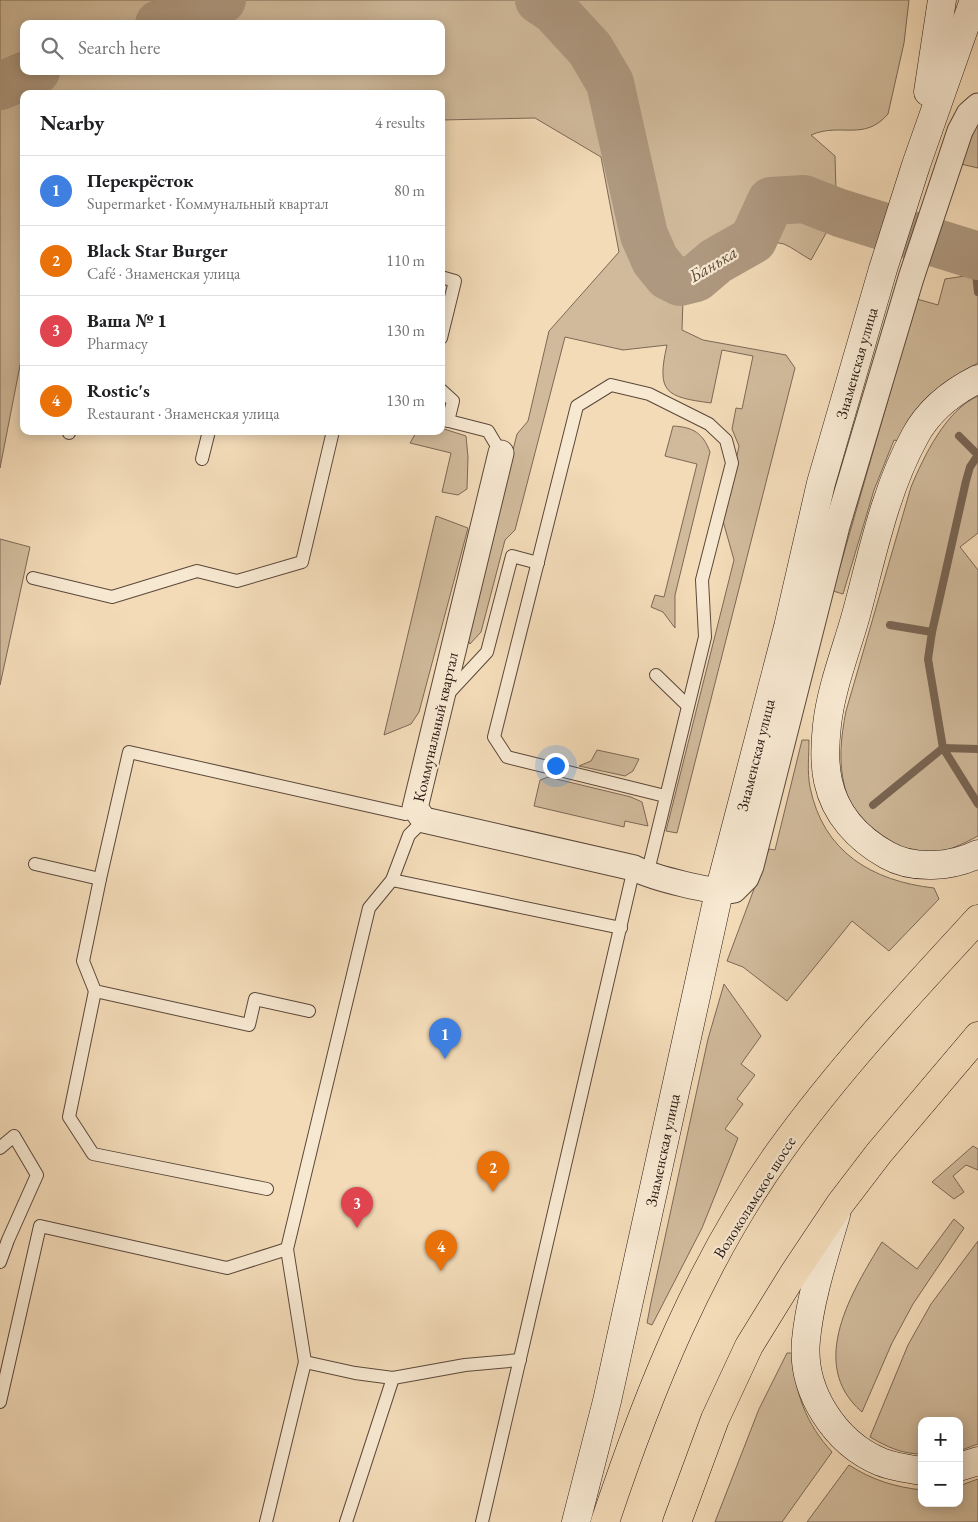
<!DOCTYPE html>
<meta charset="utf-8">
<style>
:root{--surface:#fff;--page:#f6f6f6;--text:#202124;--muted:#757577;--line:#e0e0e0;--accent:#8f2418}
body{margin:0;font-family:"EB Garamond",serif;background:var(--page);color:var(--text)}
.controls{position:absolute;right:15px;bottom:15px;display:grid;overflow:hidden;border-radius:10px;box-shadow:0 2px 12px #0003}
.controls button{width:45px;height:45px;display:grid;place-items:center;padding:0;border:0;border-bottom:1px solid var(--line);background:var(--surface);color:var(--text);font:25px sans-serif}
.you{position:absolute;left:555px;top:765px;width:18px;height:18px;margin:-12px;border:4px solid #fff;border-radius:50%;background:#1a73e8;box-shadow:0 0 0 8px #1a73e833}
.badge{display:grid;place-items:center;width:32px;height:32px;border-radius:50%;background:var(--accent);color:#fff;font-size:16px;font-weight:700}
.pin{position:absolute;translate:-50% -41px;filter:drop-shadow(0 1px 2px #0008)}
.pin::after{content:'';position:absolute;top:26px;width:18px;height:15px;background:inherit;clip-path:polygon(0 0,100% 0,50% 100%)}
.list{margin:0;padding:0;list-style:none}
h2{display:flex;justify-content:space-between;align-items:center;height:65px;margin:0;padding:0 20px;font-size:21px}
h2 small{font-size:16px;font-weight:400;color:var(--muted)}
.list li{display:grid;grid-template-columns:32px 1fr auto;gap:15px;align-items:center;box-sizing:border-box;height:70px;padding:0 20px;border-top:1px solid var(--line)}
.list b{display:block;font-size:19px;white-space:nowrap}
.list p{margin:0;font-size:16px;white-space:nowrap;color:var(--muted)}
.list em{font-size:16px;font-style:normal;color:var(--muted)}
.icon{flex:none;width:28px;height:28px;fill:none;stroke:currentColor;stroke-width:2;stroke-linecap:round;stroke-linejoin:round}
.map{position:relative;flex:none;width:978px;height:1522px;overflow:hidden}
.search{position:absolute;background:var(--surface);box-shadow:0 2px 12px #0003;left:20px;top:20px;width:425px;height:55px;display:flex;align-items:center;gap:12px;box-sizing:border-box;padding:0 18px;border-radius:10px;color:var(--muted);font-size:19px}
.panel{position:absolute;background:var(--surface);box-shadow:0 2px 12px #0003;left:20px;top:90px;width:425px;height:345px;border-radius:10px}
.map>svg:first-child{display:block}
.green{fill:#d0ba9b;stroke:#7c6856;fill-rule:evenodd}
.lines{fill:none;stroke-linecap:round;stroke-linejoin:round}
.stream{stroke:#786453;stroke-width:8}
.river{stroke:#ae987f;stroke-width:48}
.service-casing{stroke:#5b483a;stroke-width:14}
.minor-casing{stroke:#5b483a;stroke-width:27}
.secondary-casing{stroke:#281710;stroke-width:29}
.primary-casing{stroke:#281710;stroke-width:29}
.service{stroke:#f7e8d1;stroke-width:12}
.minor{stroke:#f7e8d1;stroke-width:25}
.secondary{stroke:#f7e8d1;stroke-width:28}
.primary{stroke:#f3dbb8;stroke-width:28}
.labels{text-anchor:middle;stroke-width:4.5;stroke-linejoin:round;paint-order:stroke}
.street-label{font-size:16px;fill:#281710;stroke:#f7e8d1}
.water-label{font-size:18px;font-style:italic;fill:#5e4b3c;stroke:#f7e8d1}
</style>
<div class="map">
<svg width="978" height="1522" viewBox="0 0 978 1522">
<rect width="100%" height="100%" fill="#f3dbb8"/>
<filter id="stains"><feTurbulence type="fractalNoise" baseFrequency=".004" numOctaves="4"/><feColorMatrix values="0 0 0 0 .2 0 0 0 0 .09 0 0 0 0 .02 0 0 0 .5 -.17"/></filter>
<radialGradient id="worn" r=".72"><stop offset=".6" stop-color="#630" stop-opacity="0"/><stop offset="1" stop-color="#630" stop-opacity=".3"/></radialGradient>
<g class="green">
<path d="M0 0H909L904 43 888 114C864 142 841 122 811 135L835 156 836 191 830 226 811 260C802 255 793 248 784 244 758 235 702 284 683 300L682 330 703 340 786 355 795 368 677 833 666 831 734 560 723 521 739 446 732 429 736 408 742 409 753 356 722 350 711 403C666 397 656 393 667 345L623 350 565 337 515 530 505 540 481 632 470 644 466 636 517 434 528 421 549 331 619 252 601 157 535 118 441 120V94H24V345L0 468ZM24 24H441V71H24Z"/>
<path d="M978 124V168L961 164 969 138Z"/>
<path d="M978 274V363C938 383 925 407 898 441L894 440 874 490 843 594 833 591 917 299 938 305 945 279Z"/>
<path d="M978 396V533L960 547 978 570V836C963 844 945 853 927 853 891 852 854 822 845 788 838 762 841 737 846 711L911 487C924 456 946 410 978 396Z"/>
<path d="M673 426C693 427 703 433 710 452L675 595V628L663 612 651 607 655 595 664 597 697 464 665 456Z"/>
<path d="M441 428 466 436 468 457 467 489 458 495 442 492 451 453 410 443 417 431H441Z"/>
<path d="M436 516 468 528 419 712 411 724 384 735Z"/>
<path d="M0 539 30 547 0 685Z"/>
<path d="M802 740H809C809 755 807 772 810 787 823 852 872 881 934 888L939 899 889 951 852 921 787 1001 743 967 727 961 769 849 775 850Z"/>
<path d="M597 750 639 759 633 771 625 776 579 766 591 761Z"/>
<path d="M548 777 631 797 642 802 648 826 625 821 624 827 534 806 540 780Z"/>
<path d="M724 984 761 1036 741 1064 755 1075 737 1099 743 1104 725 1129 738 1138 702 1228 652 1325 647 1323 651 1302 708 1039Z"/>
<path d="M973 1146 978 1149V1170L966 1165 953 1176 964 1192 954 1199 932 1182Z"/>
<path d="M954 1219 964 1228 913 1304 892 1343 862 1412C806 1364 853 1290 882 1242L917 1269Z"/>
<path d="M978 1241V1444L959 1451V1421H922V1454C902 1454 887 1447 870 1437L908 1345 931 1304Z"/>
<path d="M787 1353H795C792 1390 807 1425 832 1452L782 1522H715L759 1409Z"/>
<path d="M849 1465C872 1480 895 1487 922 1490V1503H959V1486L978 1479V1522H807Z"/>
</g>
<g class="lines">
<g class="stream">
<path d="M974 256 978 292"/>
<path d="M959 436 978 455"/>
<path d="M978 455 970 467 966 481 932 632 928 659 943 748 978 804"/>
<path d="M890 625 932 632"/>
<path d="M873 805 943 748 978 749"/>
</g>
<g class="river">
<path d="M539 0 554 10 590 49 610 83 644 235 655 260 668 276 680 282 696 278 716 261 753 240 771 201 804 199 840 213 978 256"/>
<path d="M159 24 222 0"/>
<path d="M0 86 36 71"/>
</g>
<defs>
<g id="service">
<path d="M441 277 455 281 441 338"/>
<path d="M441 390 453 401 448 421"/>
<path d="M441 419 488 431 501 453"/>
<path d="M69 433V431"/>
<path d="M202 459 209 431"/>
<path d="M33 578 112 597 197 571 237 581 302 562 333 431"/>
<path d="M656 675 688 706"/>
<path d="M448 694 487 652 512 556 538 563"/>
<path d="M35 864 100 879 129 752 405 814 415 808"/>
<path d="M647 875 705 637 702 580 732 463 726 440 709 424 649 394 611 385 577 406 494 737 507 757 665 796"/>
<path d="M100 879 83 961 95 991 249 1025 255 999 309 1011"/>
<path d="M392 880 621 928"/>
<path d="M95 991 69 1117 93 1154 267 1189"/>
<path d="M0 1148 14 1136 37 1175 8 1240 0 1262"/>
<path d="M305 1362 287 1249 369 908 392 880 409 835 424 820"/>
<path d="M0 1402 40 1226 227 1268 287 1249"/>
<path d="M266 1522 305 1362 355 1373 393 1378 465 1365 520 1360"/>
<path d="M346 1522 393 1378"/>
<path d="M482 1522 634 868"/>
</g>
<path id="minor" d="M501 453 415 808 424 820 634 868C651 877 717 895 734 890L746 878 751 866 837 526 911 278 960 131 969 114 978 106"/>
<g id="secondary">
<path d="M928 92 942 0"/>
<path d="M978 379C952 392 929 410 915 436 885 490 872 556 856 615 846 651 831 688 827 725 825 743 824 763 828 781 835 814 858 839 887 855 913 870 952 867 978 854"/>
<path d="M836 1215C824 1256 810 1298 806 1340 801 1391 835 1443 881 1462 894 1467 908 1469 922 1471"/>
<path d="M959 1467 978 1461"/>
<path d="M576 1522 607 1401 719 892 788 627 821 483 883 269 916 165 974 0"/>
</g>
<g id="primary">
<path d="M605 1522C648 1393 700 1262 780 1151 839 1069 909 994 978 919"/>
<path d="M677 1522 715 1419 749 1346 794 1273 840 1204 879 1153 978 1036"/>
</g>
</defs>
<use href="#service" class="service-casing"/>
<use href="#minor" class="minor-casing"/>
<use href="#secondary" class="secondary-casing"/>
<use href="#primary" class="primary-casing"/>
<use href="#service" class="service"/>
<use href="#minor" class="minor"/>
<use href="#secondary" class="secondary"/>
<use href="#primary" class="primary"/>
</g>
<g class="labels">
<g class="street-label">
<text transform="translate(856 363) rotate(-74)" y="6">Знаменская улица</text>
<text transform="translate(435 727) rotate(-77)" y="6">Коммунальный квартал</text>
<text transform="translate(755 755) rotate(-76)" y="6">Знаменская улица</text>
<text transform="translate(662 1150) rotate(-78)" y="6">Знаменская улица</text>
<text transform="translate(754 1197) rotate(-58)" y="6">Волоколамское шоссе</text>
</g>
<g class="water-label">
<text transform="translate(713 264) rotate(-31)" y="6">Банька</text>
</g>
</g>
<rect width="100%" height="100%" filter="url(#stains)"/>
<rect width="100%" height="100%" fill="url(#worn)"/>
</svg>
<div class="controls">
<button>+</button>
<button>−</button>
</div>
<div class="you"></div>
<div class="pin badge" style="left:445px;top:1059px;background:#3f7fe0">1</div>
<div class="pin badge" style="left:493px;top:1192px;background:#e8710a">2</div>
<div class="pin badge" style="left:357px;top:1228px;background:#e0444e">3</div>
<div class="pin badge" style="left:441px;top:1271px;background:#e8710a">4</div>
<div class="search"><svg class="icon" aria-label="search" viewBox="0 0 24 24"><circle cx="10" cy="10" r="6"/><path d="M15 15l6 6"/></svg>Search here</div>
<section class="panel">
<h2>Nearby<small>4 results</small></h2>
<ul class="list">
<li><span class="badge" style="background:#3f7fe0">1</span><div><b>Перекрёсток</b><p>Supermarket · Коммунальный квартал</p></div><em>80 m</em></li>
<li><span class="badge" style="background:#e8710a">2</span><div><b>Black Star Burger</b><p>Café · Знаменская улица</p></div><em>110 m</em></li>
<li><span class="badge" style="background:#e0444e">3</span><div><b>Ваша № 1</b><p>Pharmacy</p></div><em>130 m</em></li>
<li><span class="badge" style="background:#e8710a">4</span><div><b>Rostic's</b><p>Restaurant · Знаменская улица</p></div><em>130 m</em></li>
</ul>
</section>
</div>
